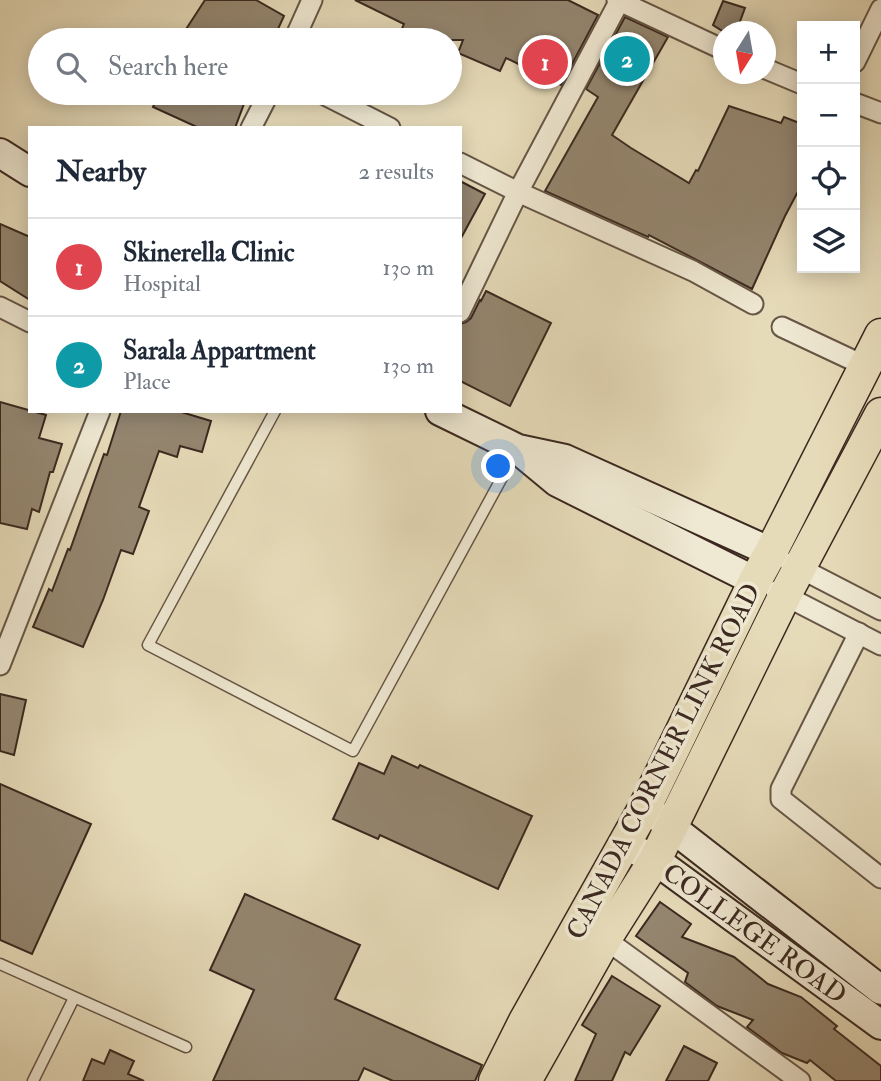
<!DOCTYPE html>
<meta charset="utf-8">
<style>
:root{--surface:#fff;--page:#f2f2f3;--text:#1f2937;--muted:#747a83;--line:#e0e1e3;--accent:#8f2418}
body{margin:0;font-family:"IM FELL Double Pica",serif;background:var(--page);color:var(--text)}
.controls{position:absolute;right:21px;top:21px;display:grid;overflow:hidden;border-radius:0px;box-shadow:0 4px 18px #0003}
.controls button{width:63px;height:63px;display:grid;place-items:center;padding:0;border:0;border-bottom:2px solid var(--line);background:var(--surface);color:var(--text);font:35px sans-serif}
.compass{position:absolute;left:713px;top:21px;width:63px;height:63px;border-radius:50%;background:var(--surface);box-shadow:0 4px 18px #0003;rotate:191deg}
.you{position:absolute;left:499px;top:467px;width:24px;height:24px;margin:-18px;border:5px solid #fff;border-radius:50%;background:#1a73e8;box-shadow:0 0 0 10px #1a73e833}
.badge{display:grid;place-items:center;width:46px;height:46px;border-radius:50%;background:var(--accent);color:#fff;font-size:23px;font-weight:700}
.pin{position:absolute;translate:-50% -50%;border:4px solid #fff;box-shadow:0 2px 7px #0006}
.list{margin:0;padding:0;list-style:none}
h2{display:flex;justify-content:space-between;align-items:center;height:91px;margin:0;padding:0 28px;font-size:30px}
h2 small{font-size:23px;font-weight:400;color:var(--muted)}
.list li{display:grid;grid-template-columns:46px 1fr auto;gap:21px;align-items:center;box-sizing:border-box;height:98px;padding:0 28px;border-top:2px solid var(--line)}
.list b{display:block;font-size:26px;white-space:nowrap}
.list p{margin:0;font-size:23px;white-space:nowrap;color:var(--muted)}
.list em{font-size:23px;font-style:normal;color:var(--muted)}
.icon{flex:none;width:38px;height:38px;fill:none;stroke:currentColor;stroke-width:2;stroke-linecap:round;stroke-linejoin:round}
.map{position:relative;flex:none;width:881px;height:1081px;overflow:hidden}
.search{position:absolute;background:var(--surface);box-shadow:0 4px 18px #0003;left:28px;top:28px;width:434px;height:77px;display:flex;align-items:center;gap:18px;box-sizing:border-box;padding:0 24px;border-radius:38px;color:var(--muted);font-size:26px}
.panel{position:absolute;background:var(--surface);box-shadow:0 4px 18px #0003;left:28px;top:126px;width:434px;height:287px;border-radius:0px}
.map>svg:first-child{display:block}
.building{fill:#948670;stroke:#3b2920;stroke-width:2}
.lines{fill:none;stroke-linecap:round;stroke-linejoin:round}
.lane-casing{stroke:#665646;stroke-width:13}
.street-casing{stroke:#665646;stroke-width:23}
.secondary-casing{stroke:#3b2920;stroke-width:32}
.primary-casing{stroke:#3b2920;stroke-width:35}
.lane{stroke:#efe8d2;stroke-width:10}
.street{stroke:#efe8d2;stroke-width:19}
.secondary{stroke:#efe8d2;stroke-width:28}
.primary{stroke:#e6dbb9;stroke-width:32}
.labels{text-anchor:middle;stroke-width:7;stroke-linejoin:round;paint-order:stroke}
.street-label{font-size:26px;fill:#3b2920;stroke:#efe8d2}
</style>
<div class="map">
<svg width="881" height="1081" viewBox="0 0 881 1081">
<rect width="100%" height="100%" fill="#e6dbb9"/>
<filter id="stains"><feTurbulence type="fractalNoise" baseFrequency=".00286" numOctaves="4"/><feColorMatrix values="0 0 0 0 .2 0 0 0 0 .09 0 0 0 0 .02 0 0 0 .5 -.17"/></filter>
<radialGradient id="worn" r=".72"><stop offset=".6" stop-color="#630" stop-opacity="0"/><stop offset="1" stop-color="#630" stop-opacity=".3"/></radialGradient>
<g class="building">
<path d="M205 0H256L284 16 273 40H179Z"/>
<path d="M355 0H568L598 15 561 85 506 58 500 71 458 53 463 40H397L404 24Z"/>
<path d="M723 1 745 8 736 32H724L713 25Z"/>
<path d="M625 17 668 37 612 135 631 148 689 183 696 170 698 171 729 106 781 123 784 117 802 124V184L785 216 752 289 649 235 648 237 545 191 598 97 586 89Z"/>
<path d="M159 93H248L235 128H199L153 107Z"/>
<path d="M460 181 485 194 460 240Z"/>
<path d="M0 224 30 237V300L0 281Z"/>
<path d="M486 291 551 323 510 406 460 381V324L466 322 471 318 480 300 481 301Z"/>
<path d="M0 402 46 415 39 438 62 444 53 472H50L39 512 32 509 27 529 0 523Z"/>
<path d="M121 411H178L211 421 202 452 180 446 177 457 159 451 139 507 149 511 133 554 121 550 103 600 83 647 33 627 49 589 52 591 68 549 70 550 104 454 107 455Z"/>
<path d="M0 694 26 700 14 755 0 751Z"/>
<path d="M392 756 418 768 420 765 532 816 498 889 380 835 378 839 333 819 359 763 384 774Z"/>
<path d="M0 784 91 824 32 954 0 940Z"/>
<path d="M245 894 360 945 335 999 482 1065 475 1081H393L364 1068 358 1081H213L254 990 210 970Z"/>
<path d="M660 902 691 924 682 937 734 957 768 984 801 997 837 1026 834 1029 881 1066V1081H836L810 1060 807 1063 782 1053 747 1027 753 1020 717 1006 685 982 688 973 636 936Z"/>
<path d="M612 976 660 1006 630 1055 625 1052 612 1081H575L596 1034 582 1025Z"/>
<path d="M684 1046 717 1063 708 1081H666Z"/>
<path d="M110 1050 134 1061 128 1074 144 1081H83L92 1059 104 1064Z"/>
</g>
<g class="lines">
<defs>
<g id="lane">
<path d="M275 411 148 645 353 751 517 450"/>
<path d="M0 964 186 1047"/>
<path d="M33 1081 74 998"/>
</g>
<g id="street">
<path d="M617 0 724 50"/>
<path d="M294 40 312 0"/>
<path d="M855 62 881 9"/>
<path d="M766 69 802 84"/>
<path d="M321 93 390 128"/>
<path d="M855 103 881 113"/>
<path d="M251 128 269 93"/>
<path d="M460 163 518 192 693 271 753 304"/>
<path d="M0 307 30 322"/>
<path d="M460 312 518 192 620 0"/>
<path d="M782 327 865 366"/>
<path d="M790 563 881 610"/>
<path d="M776 591 881 645"/>
<path d="M859 633 781 789V799L881 878"/>
<path d="M0 665 100 411"/>
<path d="M605 939 800 1081"/>
</g>
<g id="secondary">
<path d="M0 153 30 172"/>
<path d="M440 411 518 449 565 459 771 552"/>
<path d="M522 453 557 482 755 581"/>
<path d="M653 813 881 990"/>
<path d="M626 845 655 860 881 1025"/>
</g>
<g id="primary">
<path d="M495 1081 525 1021 645 807 755 581 771 552 881 335"/>
<path d="M525 1081 605 939 655 860 785 595 881 414"/>
</g>
</defs>
<use href="#lane" class="lane-casing"/>
<use href="#street" class="street-casing"/>
<use href="#secondary" class="secondary-casing"/>
<use href="#primary" class="primary-casing"/>
<use href="#lane" class="lane"/>
<use href="#street" class="street"/>
<use href="#secondary" class="secondary"/>
<use href="#primary" class="primary"/>
</g>
<g class="labels">
<g class="street-label">
<text transform="translate(663 761) rotate(-63)" y="9">CANADA CORNER LINK ROAD</text>
<text transform="translate(755 933) rotate(36)" y="9">COLLEGE ROAD</text>
</g>
</g>
<rect width="100%" height="100%" filter="url(#stains)"/>
<rect width="100%" height="100%" fill="url(#worn)"/>
</svg>
<div class="controls">
<button>+</button>
<button>−</button>
<button><svg class="icon" aria-label="locate" viewBox="0 0 24 24"><circle cx="12" cy="12" r="6"/><path d="M12 2v4M12 18v4M2 12h4M18 12h4"/></svg></button>
<button><svg class="icon" aria-label="layers" viewBox="0 0 24 24"><path d="M12 4l9 5-9 5-9-5zM3 14l9 5 9-5"/></svg></button>
</div>
<svg class="compass" viewBox="-18 -18 36 36"><path d="M0-13l5 13h-10z" fill="#e53935"/><path d="M0 13l5-13h-10z" fill="#747a83"/></svg>
<div class="you"></div>
<div class="pin badge" style="left:545px;top:62px;background:#e0444e">1</div>
<div class="pin badge" style="left:627px;top:59px;background:#0f9aa8">2</div>
<div class="search"><svg class="icon" aria-label="search" viewBox="0 0 24 24"><circle cx="10" cy="10" r="6"/><path d="M15 15l6 6"/></svg>Search here</div>
<section class="panel">
<h2>Nearby<small>2 results</small></h2>
<ul class="list">
<li><span class="badge" style="background:#e0444e">1</span><div><b>Skinerella Clinic</b><p>Hospital</p></div><em>130 m</em></li>
<li><span class="badge" style="background:#0f9aa8">2</span><div><b>Sarala Appartment</b><p>Place</p></div><em>130 m</em></li>
</ul>
</section>
</div>
